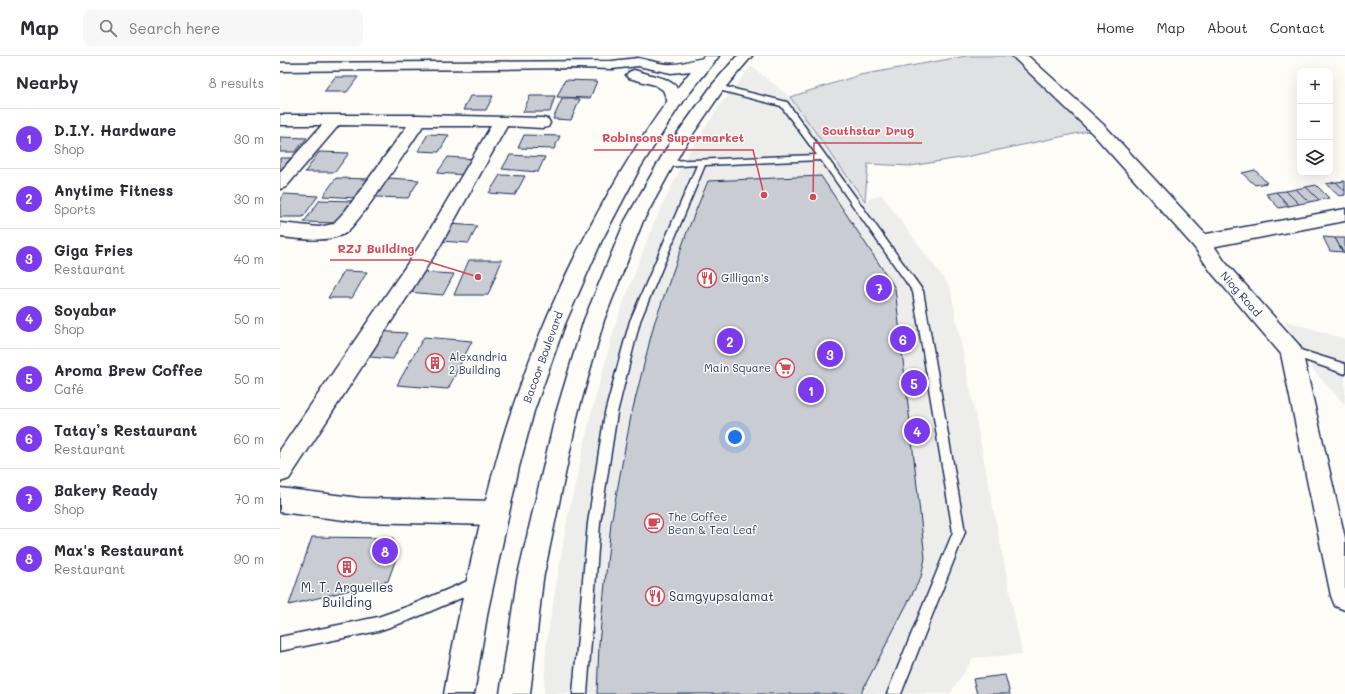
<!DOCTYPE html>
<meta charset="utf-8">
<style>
:root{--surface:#fff;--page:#f7f7f7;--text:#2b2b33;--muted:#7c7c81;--line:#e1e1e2;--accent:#7c3aed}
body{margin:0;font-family:Mali,sans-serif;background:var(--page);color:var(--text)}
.controls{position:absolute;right:12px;top:12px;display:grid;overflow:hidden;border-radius:8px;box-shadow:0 4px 16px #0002}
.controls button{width:36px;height:36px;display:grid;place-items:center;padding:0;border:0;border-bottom:1px solid var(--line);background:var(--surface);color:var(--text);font:20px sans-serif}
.you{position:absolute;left:455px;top:381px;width:14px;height:14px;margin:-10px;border:3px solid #fff;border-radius:50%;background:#1a73e8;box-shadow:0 0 0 6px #1a73e833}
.badge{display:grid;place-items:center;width:26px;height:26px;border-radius:50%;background:var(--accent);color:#fff;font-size:13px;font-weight:700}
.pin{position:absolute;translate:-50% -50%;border:2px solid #fff;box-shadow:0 1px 4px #0006}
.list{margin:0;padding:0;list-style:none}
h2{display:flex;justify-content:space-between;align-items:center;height:52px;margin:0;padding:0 16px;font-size:17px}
h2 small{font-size:13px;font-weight:400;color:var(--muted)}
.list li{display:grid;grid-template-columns:26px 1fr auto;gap:12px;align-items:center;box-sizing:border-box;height:60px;padding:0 16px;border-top:1px solid var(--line)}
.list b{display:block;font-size:15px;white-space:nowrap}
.list p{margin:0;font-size:13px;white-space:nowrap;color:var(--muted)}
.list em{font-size:13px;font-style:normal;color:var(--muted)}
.icon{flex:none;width:22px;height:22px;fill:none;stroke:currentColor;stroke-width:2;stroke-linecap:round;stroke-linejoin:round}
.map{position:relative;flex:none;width:1065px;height:638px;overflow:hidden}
header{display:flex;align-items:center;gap:24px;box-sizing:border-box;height:56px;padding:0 20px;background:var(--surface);border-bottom:1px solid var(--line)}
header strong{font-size:19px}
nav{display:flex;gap:22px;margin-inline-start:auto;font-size:14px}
.search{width:280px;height:36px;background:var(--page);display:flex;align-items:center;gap:10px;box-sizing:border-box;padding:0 14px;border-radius:8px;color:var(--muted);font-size:15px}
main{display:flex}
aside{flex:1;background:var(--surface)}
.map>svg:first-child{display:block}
.built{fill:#edeeec}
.green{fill:#e0e1e3;stroke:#7e88a0}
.building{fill:#c9ccd3;stroke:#1b2f5e}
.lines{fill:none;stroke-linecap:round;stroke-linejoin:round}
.lane-casing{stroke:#1b2f5e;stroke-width:3}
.street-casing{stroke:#1b2f5e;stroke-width:3}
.secondary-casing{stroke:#1b2f5e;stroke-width:3}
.primary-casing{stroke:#1b2f5e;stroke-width:3}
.lane{fill:#fdfcf7;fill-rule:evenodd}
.street{fill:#fdfcf7;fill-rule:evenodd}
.secondary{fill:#fdfcf7;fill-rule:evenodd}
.primary{fill:#fdfcf7;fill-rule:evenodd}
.labels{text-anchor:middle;stroke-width:3;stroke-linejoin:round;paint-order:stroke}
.poi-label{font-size:11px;fill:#1b2f5e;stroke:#fdfcf7;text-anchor:start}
.street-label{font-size:11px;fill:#1b2f5e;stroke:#fdfcf7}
.near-poi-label{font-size:13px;fill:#1b2f5e;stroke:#fdfcf7}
.leader{fill:none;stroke:#d1495b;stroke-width:1.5}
.callout-dot{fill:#d1495b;stroke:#fdfcf7;stroke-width:1.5}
.callout-label{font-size:12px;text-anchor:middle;font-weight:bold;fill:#d1495b;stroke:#fdfcf7;stroke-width:3;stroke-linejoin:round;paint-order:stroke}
</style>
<header>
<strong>Map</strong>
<div class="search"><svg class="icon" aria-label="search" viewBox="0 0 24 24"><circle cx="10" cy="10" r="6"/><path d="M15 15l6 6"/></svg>Search here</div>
<nav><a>Home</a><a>Map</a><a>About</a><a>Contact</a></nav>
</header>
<main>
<aside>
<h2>Nearby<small>8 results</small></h2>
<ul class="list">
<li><span class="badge">1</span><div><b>D.I.Y. Hardware</b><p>Shop</p></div><em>30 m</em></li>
<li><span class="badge">2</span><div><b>Anytime Fitness</b><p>Sports</p></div><em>30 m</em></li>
<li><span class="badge">3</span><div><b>Giga Fries</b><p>Restaurant</p></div><em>40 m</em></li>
<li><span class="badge">4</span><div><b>Soyabar</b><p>Shop</p></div><em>50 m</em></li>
<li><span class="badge">5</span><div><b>Aroma Brew Coffee</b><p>Café</p></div><em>50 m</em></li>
<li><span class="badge">6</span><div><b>Tatay’s Restaurant</b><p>Restaurant</p></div><em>60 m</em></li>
<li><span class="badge">7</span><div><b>Bakery Ready</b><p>Shop</p></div><em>70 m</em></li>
<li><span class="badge">8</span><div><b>Max's Restaurant</b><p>Restaurant</p></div><em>90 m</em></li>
</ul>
</aside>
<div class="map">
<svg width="1065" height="638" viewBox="0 0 1065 638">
<rect width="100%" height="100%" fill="#fdfcf7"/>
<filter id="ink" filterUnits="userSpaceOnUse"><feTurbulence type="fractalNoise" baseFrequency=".025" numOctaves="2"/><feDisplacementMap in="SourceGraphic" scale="8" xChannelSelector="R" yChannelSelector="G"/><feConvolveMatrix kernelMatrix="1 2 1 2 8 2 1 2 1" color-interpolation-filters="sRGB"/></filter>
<g filter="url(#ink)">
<g class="built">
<path d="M471 10 510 41 585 145 601 138 670 231 742 598 693 602 670 638H264L266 589 288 459 311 358 336 266 373 169 406 101 438 52Z"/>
<path d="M1003 264 1065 283V349L1033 314Z"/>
</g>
<path class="green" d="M686 0H732L813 74 686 101 631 110 588 108 585 145 510 41 580 19Z"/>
<g class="building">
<path d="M55 21H78L67 36H44Z"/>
<path d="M285 24 317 25 310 42 277 41Z"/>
<path d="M190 40H213L206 54H183Z"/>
<path d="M250 40H275L270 56H243Z"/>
<path d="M282 43H300L291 64 273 63Z"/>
<path d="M148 78 169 79 159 96 138 95Z"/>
<path d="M244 79 280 80 274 93 238 92Z"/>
<path d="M0 81 27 82 15 96H0Z"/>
<path d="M39 96 69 97 55 116H25Z"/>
<path d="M230 99 265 101 258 116 222 113Z"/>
<path d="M168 101 196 103 187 119 157 117Z"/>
<path d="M0 102H11L0 115Z"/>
<path d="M975 114 987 127 975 129 962 117Z"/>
<path d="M220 119 245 120 235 139 209 137Z"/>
<path d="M541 120 615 232 645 502 641 521 582 635V638H317L319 588 331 467 351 360 374 268 407 176 428 125Z"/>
<path d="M56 122 88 123 76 142 43 140Z"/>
<path d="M108 122 139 124 128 142 96 141Z"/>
<path d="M1065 125V135L1056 126Z"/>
<path d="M1056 126 1065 135V139L1059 140 1046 128Z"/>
<path d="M1036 129 1049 142 1039 144 1026 131Z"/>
<path d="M1026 131 1039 144 1029 146 1016 133Z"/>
<path d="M1016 133 1029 146 1019 148 1006 135Z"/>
<path d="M1006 135 1019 148 1009 150 996 136Z"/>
<path d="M996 136 1009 150 999 152 986 138Z"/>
<path d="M4 138 38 140 23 161H0V143Z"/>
<path d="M40 144 72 145 57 167 24 166Z"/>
<path d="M170 168 197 170 189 187 160 185Z"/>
<path d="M1043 181 1055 182 1063 196 1050 195Z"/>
<path d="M1055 182H1065V197L1063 196Z"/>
<path d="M189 204H222L208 239H174Z"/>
<path d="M64 215 87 216 72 242H48Z"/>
<path d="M138 216 174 218 163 239 127 236Z"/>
<path d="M94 275 127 277 113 303 79 300Z"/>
<path d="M144 281 192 285 168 333 117 329Z"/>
<path d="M32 481 113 482 118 497 108 525 9 549Z"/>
<path d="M725 619 730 638H697L693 623Z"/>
</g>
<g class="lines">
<defs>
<g id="lane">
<path d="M435 29H438L507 46 643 235 685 476 621 638H607L673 476 633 236 541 104 425 109 360 265 337 357 320 467 307 638H293L308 467 325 357 350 265 417 109 385 111 381 108 385 105 537 99 501 50 435 33Z"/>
<path d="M1011 291 1065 308V318L1007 298 1006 295 1007 292Z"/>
<path d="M197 521 202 523 204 528 202 533 130 564 98 575 0 595V581L98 561 129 550Z"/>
</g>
<g id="street">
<path d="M358 2C369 4 382 9 393 8 406 8 419 0 431 3L433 6 431 9 411 15 391 17 358 10 332 13 298 12 0 15V7L332 5Z"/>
<path d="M354 14 385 23 395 29 403 46 401 49 395 51 389 49 383 34 375 29 349 22 346 19 349 16Z"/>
<path d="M0 59H139L262 62 268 63 270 67 268 71 262 72 227 70 159 192 9 423 0 426V394L145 182 211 70H143C132 86 76 173 64 178 42 187 23 183 0 181V167L39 171 53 168 66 154 127 70 59 69 6 131 0 133V116L42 69H0Z"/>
<path d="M1065 153V165L921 193 914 191 912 186 914 181 921 179Z"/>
<path d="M0 432 80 442 215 445 224 448 228 457 224 466 215 469 80 466 0 456Z"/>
</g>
<path id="secondary" d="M732 0H748L825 70 928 181 945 206 1019 289 1022 295 1065 482V554L1055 550 1051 540 1001 298 931 216 914 191 813 78Z"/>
<g id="primary">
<path d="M424 0H439L400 49 360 112 322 184 285 268 254 355 239 411 208 554 194 638H164C172 591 182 544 193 497 203 455 213 413 226 372 252 290 286 212 328 138 356 89 386 42 424 0Z"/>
<path d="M457 0H472L443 34 402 94 363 165 324 264 298 357 263 523 250 638H220L237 523 276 357 304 264 345 165 386 93 433 28Z"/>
</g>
</defs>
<use href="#lane" class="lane-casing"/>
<use href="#street" class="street-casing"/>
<use href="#secondary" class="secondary-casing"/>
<use href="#primary" class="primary-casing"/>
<use href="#lane" class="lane"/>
<use href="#street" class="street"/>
<use href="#secondary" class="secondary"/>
<use href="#primary" class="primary"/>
</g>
</g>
<defs>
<symbol id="restaurant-ring" viewBox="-11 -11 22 22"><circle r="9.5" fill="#fdfcf7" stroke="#d1495b" stroke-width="1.5"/><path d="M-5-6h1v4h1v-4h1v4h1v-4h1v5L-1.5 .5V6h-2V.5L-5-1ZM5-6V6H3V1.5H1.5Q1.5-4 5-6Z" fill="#d1495b"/></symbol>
<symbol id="building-ring" viewBox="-11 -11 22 22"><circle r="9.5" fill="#fdfcf7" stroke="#d1495b" stroke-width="1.5"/><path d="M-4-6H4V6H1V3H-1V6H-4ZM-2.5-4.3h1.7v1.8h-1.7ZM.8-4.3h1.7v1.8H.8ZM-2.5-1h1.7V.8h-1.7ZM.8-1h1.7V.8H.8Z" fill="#d1495b"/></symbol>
<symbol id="supermarket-ring" viewBox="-11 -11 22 22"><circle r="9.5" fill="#fdfcf7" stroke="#d1495b" stroke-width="1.5"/><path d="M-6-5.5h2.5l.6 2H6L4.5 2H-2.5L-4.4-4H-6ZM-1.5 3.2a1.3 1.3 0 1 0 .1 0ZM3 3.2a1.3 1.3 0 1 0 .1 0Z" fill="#d1495b"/></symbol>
<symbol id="cafe-ring" viewBox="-11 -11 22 22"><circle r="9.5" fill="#fdfcf7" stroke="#d1495b" stroke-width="1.5"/><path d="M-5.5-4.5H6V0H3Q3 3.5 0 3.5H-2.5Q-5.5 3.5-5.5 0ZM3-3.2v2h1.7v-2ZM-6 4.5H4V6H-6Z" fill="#d1495b"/></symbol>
</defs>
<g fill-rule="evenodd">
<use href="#restaurant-ring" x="416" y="211" width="22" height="22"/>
<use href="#building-ring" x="144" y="296" width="22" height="22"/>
<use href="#supermarket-ring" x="494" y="301" width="22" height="22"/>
<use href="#cafe-ring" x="363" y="456" width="22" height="22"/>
<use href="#building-ring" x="56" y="500" width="22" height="22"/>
<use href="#restaurant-ring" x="364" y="529" width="22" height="22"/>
</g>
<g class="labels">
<g class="poi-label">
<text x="441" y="226">Gilligan’s</text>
<text x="169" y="305">Alexandria<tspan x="169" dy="13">2 Building</tspan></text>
<text x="491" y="316" text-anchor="end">Main Square</text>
<text x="388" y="465">The Coffee<tspan x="388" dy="13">Bean &amp; Tea Leaf</tspan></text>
</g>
<g class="street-label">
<text transform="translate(961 238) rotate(49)" y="4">Niog Road</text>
<text transform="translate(263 301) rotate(-70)" y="4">Bacoor Boulevard</text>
</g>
<g class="near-poi-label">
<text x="67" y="536">M. T. Arguelles<tspan x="67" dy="15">Building</tspan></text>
<text x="389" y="545" text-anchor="start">Samgyupsalamat</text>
</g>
</g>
<path class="leader" d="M533 141L534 87H642M484 139L473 94H314M198 221L143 204H50"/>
<g class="callout-dot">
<circle cx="533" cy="141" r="4"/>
<circle cx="484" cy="139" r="4"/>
<circle cx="198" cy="221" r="4"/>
</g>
<g class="callout-label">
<text x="588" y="79">Southstar Drug</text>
<text x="393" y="86">Robinsons Supermarket</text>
<text x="96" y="197">RZJ Building</text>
</g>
</svg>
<div class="controls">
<button>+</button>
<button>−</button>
<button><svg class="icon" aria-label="layers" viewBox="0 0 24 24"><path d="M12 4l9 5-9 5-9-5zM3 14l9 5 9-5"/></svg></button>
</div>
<div class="you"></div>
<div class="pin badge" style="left:531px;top:334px">1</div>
<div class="pin badge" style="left:450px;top:285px">2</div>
<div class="pin badge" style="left:550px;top:298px">3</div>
<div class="pin badge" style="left:637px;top:375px">4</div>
<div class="pin badge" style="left:634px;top:327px">5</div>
<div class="pin badge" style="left:623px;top:283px">6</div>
<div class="pin badge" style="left:599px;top:232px">7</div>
<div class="pin badge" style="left:105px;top:495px">8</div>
</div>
</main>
